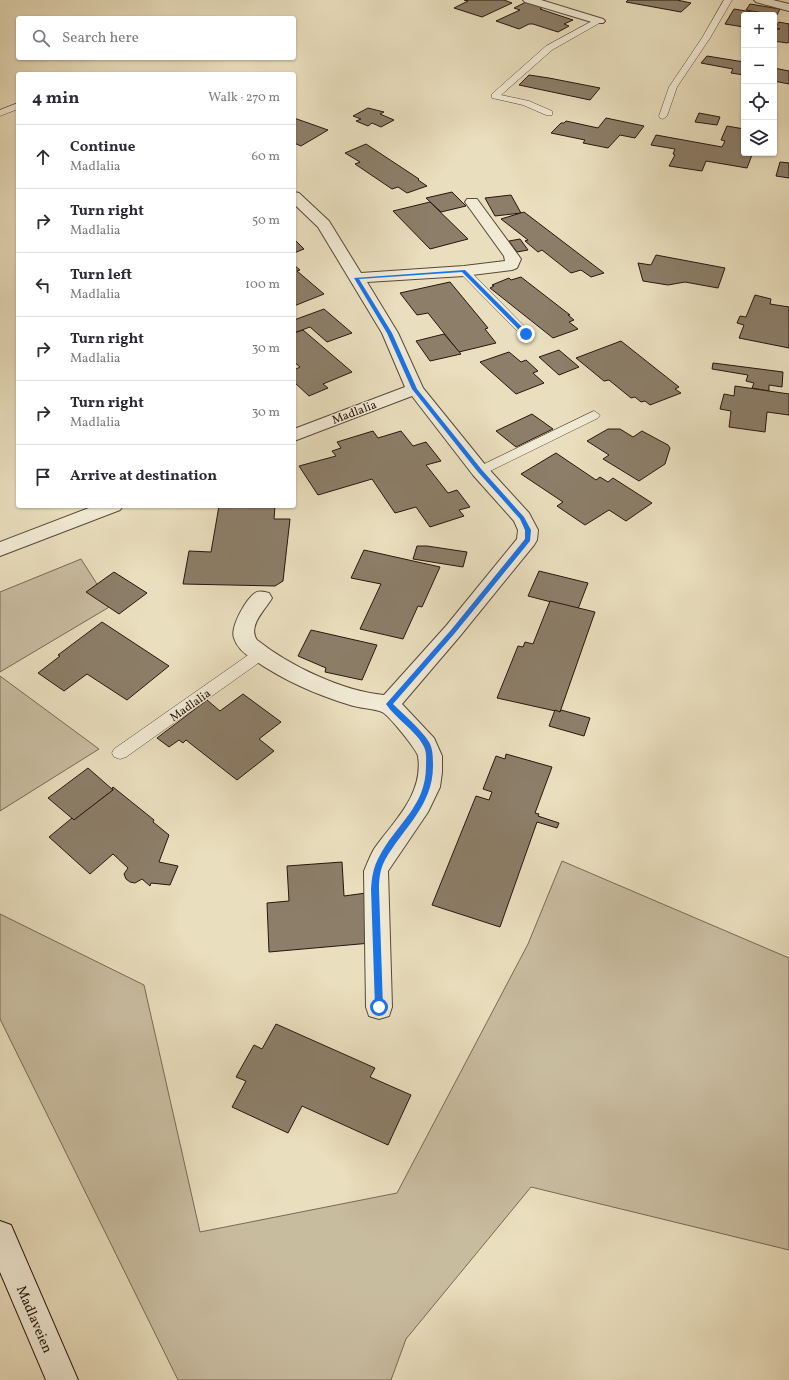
<!DOCTYPE html>
<meta charset="utf-8">
<style>
:root{--surface:#fff;--page:#f7f7f7;--text:#2b2b33;--muted:#7c7c81;--line:#e1e1e2}
body{margin:0;font-family:Vollkorn,serif;background:var(--page);color:var(--text)}
.controls{position:absolute;right:12px;top:12px;display:grid;overflow:hidden;border-radius:4px;box-shadow:0 1px 3px #0004}
.controls button{width:36px;height:36px;display:grid;place-items:center;padding:0;border:0;border-bottom:1px solid var(--line);background:var(--surface);color:var(--text);font:20px sans-serif}
.stop{position:absolute;width:12px;height:12px;margin:-9px;border:3px solid #1a73e8;border-radius:50%;background:#fff}
.stop.end{background:#1a73e8;border-color:#fff;box-shadow:0 1px 4px #0008}
.list{margin:0;padding:0;list-style:none}
h2{display:flex;justify-content:space-between;align-items:center;height:52px;margin:0;padding:0 16px;font-size:17px}
h2 small{font-size:13px;font-weight:400;color:var(--muted)}
.list li{display:grid;grid-template-columns:26px 1fr auto;gap:12px;align-items:center;box-sizing:border-box;height:64px;padding:0 16px;border-top:1px solid var(--line)}
.list b{display:block;font-size:15px;white-space:nowrap}
.list p{margin:0;font-size:13px;white-space:nowrap;color:var(--muted)}
.list em{font-size:13px;font-style:normal;color:var(--muted)}
.icon{flex:none;width:22px;height:22px;fill:none;stroke:currentColor;stroke-width:2;stroke-linecap:round;stroke-linejoin:round}
.map{position:relative;flex:none;width:789px;height:1380px;overflow:hidden}
.search{position:absolute;background:var(--surface);box-shadow:0 1px 3px #0004;left:16px;top:16px;width:280px;height:44px;display:flex;align-items:center;gap:10px;box-sizing:border-box;padding:0 14px;border-radius:4px;color:var(--muted);font-size:15px}
.panel{position:absolute;background:var(--surface);box-shadow:0 1px 3px #0004;left:16px;top:72px;width:280px;height:436px;border-radius:4px}
.map>svg:first-child{display:block}
.green{fill:#c8bc9f;stroke:#786956}
.building{fill:#8c7e69;stroke:#28160e}
.lines{fill:none;stroke-linecap:round;stroke-linejoin:round}
.lane-casing{stroke:#58483a;stroke-width:1}
.street-casing{stroke:#58483a;stroke-width:2}
.secondary-casing{stroke:#28160e;stroke-width:2}
.lane{fill:#f1ead4;fill-rule:evenodd}
.street{fill:#f1ead4;fill-rule:evenodd}
.secondary{fill:#f1ead4;fill-rule:evenodd}
.route{fill:#1a73e8}
.labels{text-anchor:middle;stroke-width:3;stroke-linejoin:round;paint-order:stroke}
.street-label{font-size:12px;fill:#28160e;stroke:#f1ead4}
.near-street-label{font-size:14px;fill:#28160e;stroke:#f1ead4}
</style>
<div class="map">
<svg width="789" height="1380" viewBox="0 0 789 1380">
<rect width="100%" height="100%" fill="#e9debd"/>
<filter id="stains"><feTurbulence type="fractalNoise" baseFrequency=".005" numOctaves="4"/><feColorMatrix values="0 0 0 0 .2 0 0 0 0 .09 0 0 0 0 .02 0 0 0 .5 -.17"/></filter>
<radialGradient id="worn" r=".72"><stop offset=".6" stop-color="#630" stop-opacity="0"/><stop offset="1" stop-color="#630" stop-opacity=".3"/></radialGradient>
<g class="green">
<path d="M81 559 111 606 0 672V592Z"/>
<path d="M0 676 99 749 0 811Z"/>
<path d="M562 861 789 958V1250L531 1187 406 1339 391 1380H178L0 1019V914L144 985 200 1232 397 1193 528 944Z"/>
</g>
<g class="building">
<path d="M464 0H504L512 3 482 17 454 8 468 1Z"/>
<path d="M628 0H677L691 3 681 12 626 2Z"/>
<path d="M526 2 543 7 540 9 573 20 564 24 569 26 558 32 533 24H529L519 29 496 21 520 10 514 8Z"/>
<path d="M750 4 780 9 777 15 746 10Z"/>
<path d="M734 9 764 14 744 15V27L725 24Z"/>
<path d="M779 22 789 24V42L787 43 774 41V34L777 29H780L775 28Z"/>
<path d="M707 56 744 62V75L731 73 733 69 701 63Z"/>
<path d="M774 68 789 71V84L774 81Z"/>
<path d="M529 75 549 78 600 88 590 100 519 85Z"/>
<path d="M368 108 384 112 380 114 394 120 381 127 372 123 368 126 356 121 361 119 353 116Z"/>
<path d="M699 113 720 117 717 125 695 122Z"/>
<path d="M294 118 328 130 301 146 294 143Z"/>
<path d="M606 118 644 126 635 138 620 135 608 148 583 143 585 140 551 133 561 123H564L566 121 598 128Z"/>
<path d="M727 126 744 129V153H749V155H752L747 168 706 161 702 171 669 166 675 155 673 154 675 149 651 145 656 135 722 147 725 141 721 140Z"/>
<path d="M366 144 419 179 418 180 427 186 407 193 398 187 392 189 355 164 360 162 345 153Z"/>
<path d="M780 162 789 163V178L776 176Z"/>
<path d="M452 192 466 206 441 212 426 198Z"/>
<path d="M511 195 521 213 495 216 485 198Z"/>
<path d="M430 202 468 239 430 249 393 211Z"/>
<path d="M524 212 604 273 591 277 581 270 571 273 542 250 538 252 525 241 528 240 501 219Z"/>
<path d="M294 239 304 249 294 253Z"/>
<path d="M520 239 528 250 517 252 509 241Z"/>
<path d="M656 255 725 268 718 288 685 282 668 285 643 281 638 263 651 265Z"/>
<path d="M294 265 300 270 297 271 324 294 294 306Z"/>
<path d="M521 277 570 315H568L574 320 569 322 578 329 553 338 490 288 494 286 492 285 509 278 511 280Z"/>
<path d="M450 282 488 328 485 329 496 343 459 352 428 313 417 315 400 293Z"/>
<path d="M755 295 771 299 770 304 789 307V348L739 338 744 325 737 323 740 316 746 317Z"/>
<path d="M324 309 352 333 327 342 310 327 294 333V320Z"/>
<path d="M303 330 352 372 323 384 328 388 309 396 294 382V370L300 367 294 362V333Z"/>
<path d="M444 334 461 354 430 361 416 341Z"/>
<path d="M621 341 679 387 675 389 681 393 650 405 645 401 641 402 635 397 631 398 609 380 604 381 576 358Z"/>
<path d="M559 350 579 367 559 375 539 357Z"/>
<path d="M509 352 521 362 526 360 538 371 533 373 544 383 516 394 480 362Z"/>
<path d="M713 363 783 372 782 387 769 385V391L752 388 754 383 746 381 748 375 712 369Z"/>
<path d="M735 386 789 394V415L767 412 765 432 729 427 731 411 720 409 724 394 734 396Z"/>
<path d="M532 414 553 429 516 447 496 431Z"/>
<path d="M608 429H620L633 437 642 431 668 445 670 448 665 464 639 481 603 459 609 455 587 441Z"/>
<path d="M373 431 378 438 401 431 413 446 426 442 441 461 426 465 448 493 457 490 470 507 459 510 464 516 430 527 416 507 395 513 372 479 318 495 299 466 336 456 332 451 341 448 337 442Z"/>
<path d="M556 453 596 480 600 477 608 482 613 478 652 503 626 521 609 510 585 525 557 506 563 502 521 474Z"/>
<path d="M219 506H275L274 519H290L283 581 275 586 183 584 189 551 211 552Z"/>
<path d="M417 546H427L467 552 463 567 413 559Z"/>
<path d="M364 550 440 567 422 607 418 606 403 639 360 629 381 584 351 578Z"/>
<path d="M539 571 588 583 578 609 528 596Z"/>
<path d="M114 572 147 593 119 614 86 592Z"/>
<path d="M550 601 595 612 560 712 497 698 518 646 523 647 525 642 533 644Z"/>
<path d="M102 622 169 666 127 700 87 674 64 691 38 673 60 656 58 655Z"/>
<path d="M311 630 377 645 362 680 325 672 326 668 298 656Z"/>
<path d="M243 694 281 722 259 739 274 751 237 780 186 740 183 743 179 740 169 747 157 738 207 700 220 711Z"/>
<path d="M555 710 560 712 561 710 590 718 584 736 549 726Z"/>
<path d="M506 754 552 767 535 813 539 814 538 816 559 823 557 828 537 822 500 927 432 905 476 796 489 800 492 792 483 789 496 756 505 759Z"/>
<path d="M88 768 113 790 74 820 48 798Z"/>
<path d="M113 787 154 820 153 822 169 835 159 862 178 866 170 885 151 883 150 886 142 879 135 883 130 882 126 879 124 874 128 868 113 854 90 874 49 837 72 818 74 820 113 790 112 788Z"/>
<path d="M342 862 344 896 366 893 371 943 269 952 267 903 289 901 287 866Z"/>
<path d="M276 1024 375 1068 370 1077 411 1095 388 1145 302 1106 288 1133 232 1107 246 1081 236 1077 254 1045 262 1049Z"/>
</g>
<g class="lines">
<defs>
<g id="lane">
<path d="M724 0H732L710 38 677 87 667 116 663 119 660 118 659 116 669 87 702 38Z"/>
<path d="M596 19 603 21 552 50 501 95 529 101 552 111V115H546L523 105 492 98V94L546 46Z"/>
<path d="M18 103V109L0 116V110Z"/>
<path d="M464 268 468 269 530 332 532 334 530 336H522L460 273 459 271Z"/>
<path d="M594 411 600 415 598 418 484 474H476L474 471 476 468Z"/>
<path d="M259 650 264 651 266 655 264 659 126 757 120 759 114 757 112 753 114 749 254 651Z"/>
</g>
<g id="street">
<path d="M523 0H541L603 19 605 21 603 23H595L525 2Z"/>
<path d="M754 0H773L789 4V11L756 2Z"/>
<path d="M294 192 299 193 329 221 361 273 464 266 505 261 504 256 465 202 467 199H477L521 259 517 268 512 270 464 276 367 282 398 333 423 388 487 467 529 513 538 530 537 540 534 545 460 636 402 704 434 738 442 756V772L440 787 428 812 388 871 392 1007 389 1016 379 1019 369 1016 366 1007 364 871C367 864 370 856 374 849 394 821 424 794 418 756 417 750 388 714 382 712 376 709 359 708 350 705 317 695 283 680 254 660 246 655 237 648 234 638 230 627 246 599 255 593 259 590 265 592 269 593L272 598C266 609 247 626 257 640 290 666 342 691 384 695L446 626 517 539 518 530 514 521 473 475 412 396 294 441V429L405 387 382 333 318 227 294 204Z"/>
<path d="M94 506H123L120 510 0 556V542Z"/>
</g>
<path id="secondary" d="M0 1221 11 1225 78 1380H46L0 1272Z"/>
</defs>
<use href="#lane" class="lane-casing"/>
<use href="#street" class="street-casing"/>
<use href="#secondary" class="secondary-casing"/>
<use href="#lane" class="lane"/>
<use href="#street" class="street"/>
<use href="#secondary" class="secondary"/>
</g>
<path class="route" d="M465 270 528 333V335H524L462 272 359 279 392 333 417 389 482 470 524 517 531 530 530 541 455 633 393 704C404 715 421 729 429 742 433 749 433 758 433 766 433 806 403 828 385 860 380 869 379 879 379 889L383 1007 379 1011 375 1007 371 889C372 877 373 868 379 857 396 824 426 807 426 766 426 759 427 751 423 745 416 731 395 718 386 704L451 630 525 539V530L520 519 478 472 412 389 387 333 354 278Z"/>
<g class="labels">
<g class="street-label">
<text transform="translate(354 412) rotate(-21)" y="4">Madlalia</text>
<text transform="translate(190 705) rotate(-35)" y="4">Madlalia</text>
</g>
<g class="near-street-label">
<text transform="translate(35 1319) rotate(67)" y="5">Madlaveien</text>
</g>
</g>
<rect width="100%" height="100%" filter="url(#stains)"/>
<rect width="100%" height="100%" fill="url(#worn)"/>
</svg>
<div class="controls">
<button>+</button>
<button>−</button>
<button><svg class="icon" aria-label="locate" viewBox="0 0 24 24"><circle cx="12" cy="12" r="6"/><path d="M12 2v4M12 18v4M2 12h4M18 12h4"/></svg></button>
<button><svg class="icon" aria-label="layers" viewBox="0 0 24 24"><path d="M12 4l9 5-9 5-9-5zM3 14l9 5 9-5"/></svg></button>
</div>
<div class="stop" style="left:379px;top:1007px"></div>
<div class="stop end" style="left:526px;top:334px"></div>
<div class="search"><svg class="icon" aria-label="search" viewBox="0 0 24 24"><circle cx="10" cy="10" r="6"/><path d="M15 15l6 6"/></svg>Search here</div>
<section class="panel">
<h2>4 min<small>Walk · 270 m</small></h2>
<ul class="list">
<li><svg class="icon" aria-label="ahead" viewBox="0 0 24 24"><path d="M12 20V5M6 11l6-6 6 6"/></svg><div><b>Continue</b><p>Madlalia</p></div><em>60 m</em></li>
<li><svg class="icon" aria-label="right" viewBox="0 0 24 24"><path d="M7 20v-9h11M14 6l5 5-5 5"/></svg><div><b>Turn right</b><p>Madlalia</p></div><em>50 m</em></li>
<li><svg class="icon" aria-label="left" viewBox="0 0 24 24"><path d="M17 20v-9H6M10 6l-5 5 5 5"/></svg><div><b>Turn left</b><p>Madlalia</p></div><em>100 m</em></li>
<li><svg class="icon" aria-label="right" viewBox="0 0 24 24"><path d="M7 20v-9h11M14 6l5 5-5 5"/></svg><div><b>Turn right</b><p>Madlalia</p></div><em>30 m</em></li>
<li><svg class="icon" aria-label="right" viewBox="0 0 24 24"><path d="M7 20v-9h11M14 6l5 5-5 5"/></svg><div><b>Turn right</b><p>Madlalia</p></div><em>30 m</em></li>
<li><svg class="icon" aria-label="arrive" viewBox="0 0 24 24"><path d="M6 21V4h12l-3 4 3 4H6"/></svg><div><b>Arrive at destination</b></div></li>
</ul>
</section>
</div>
